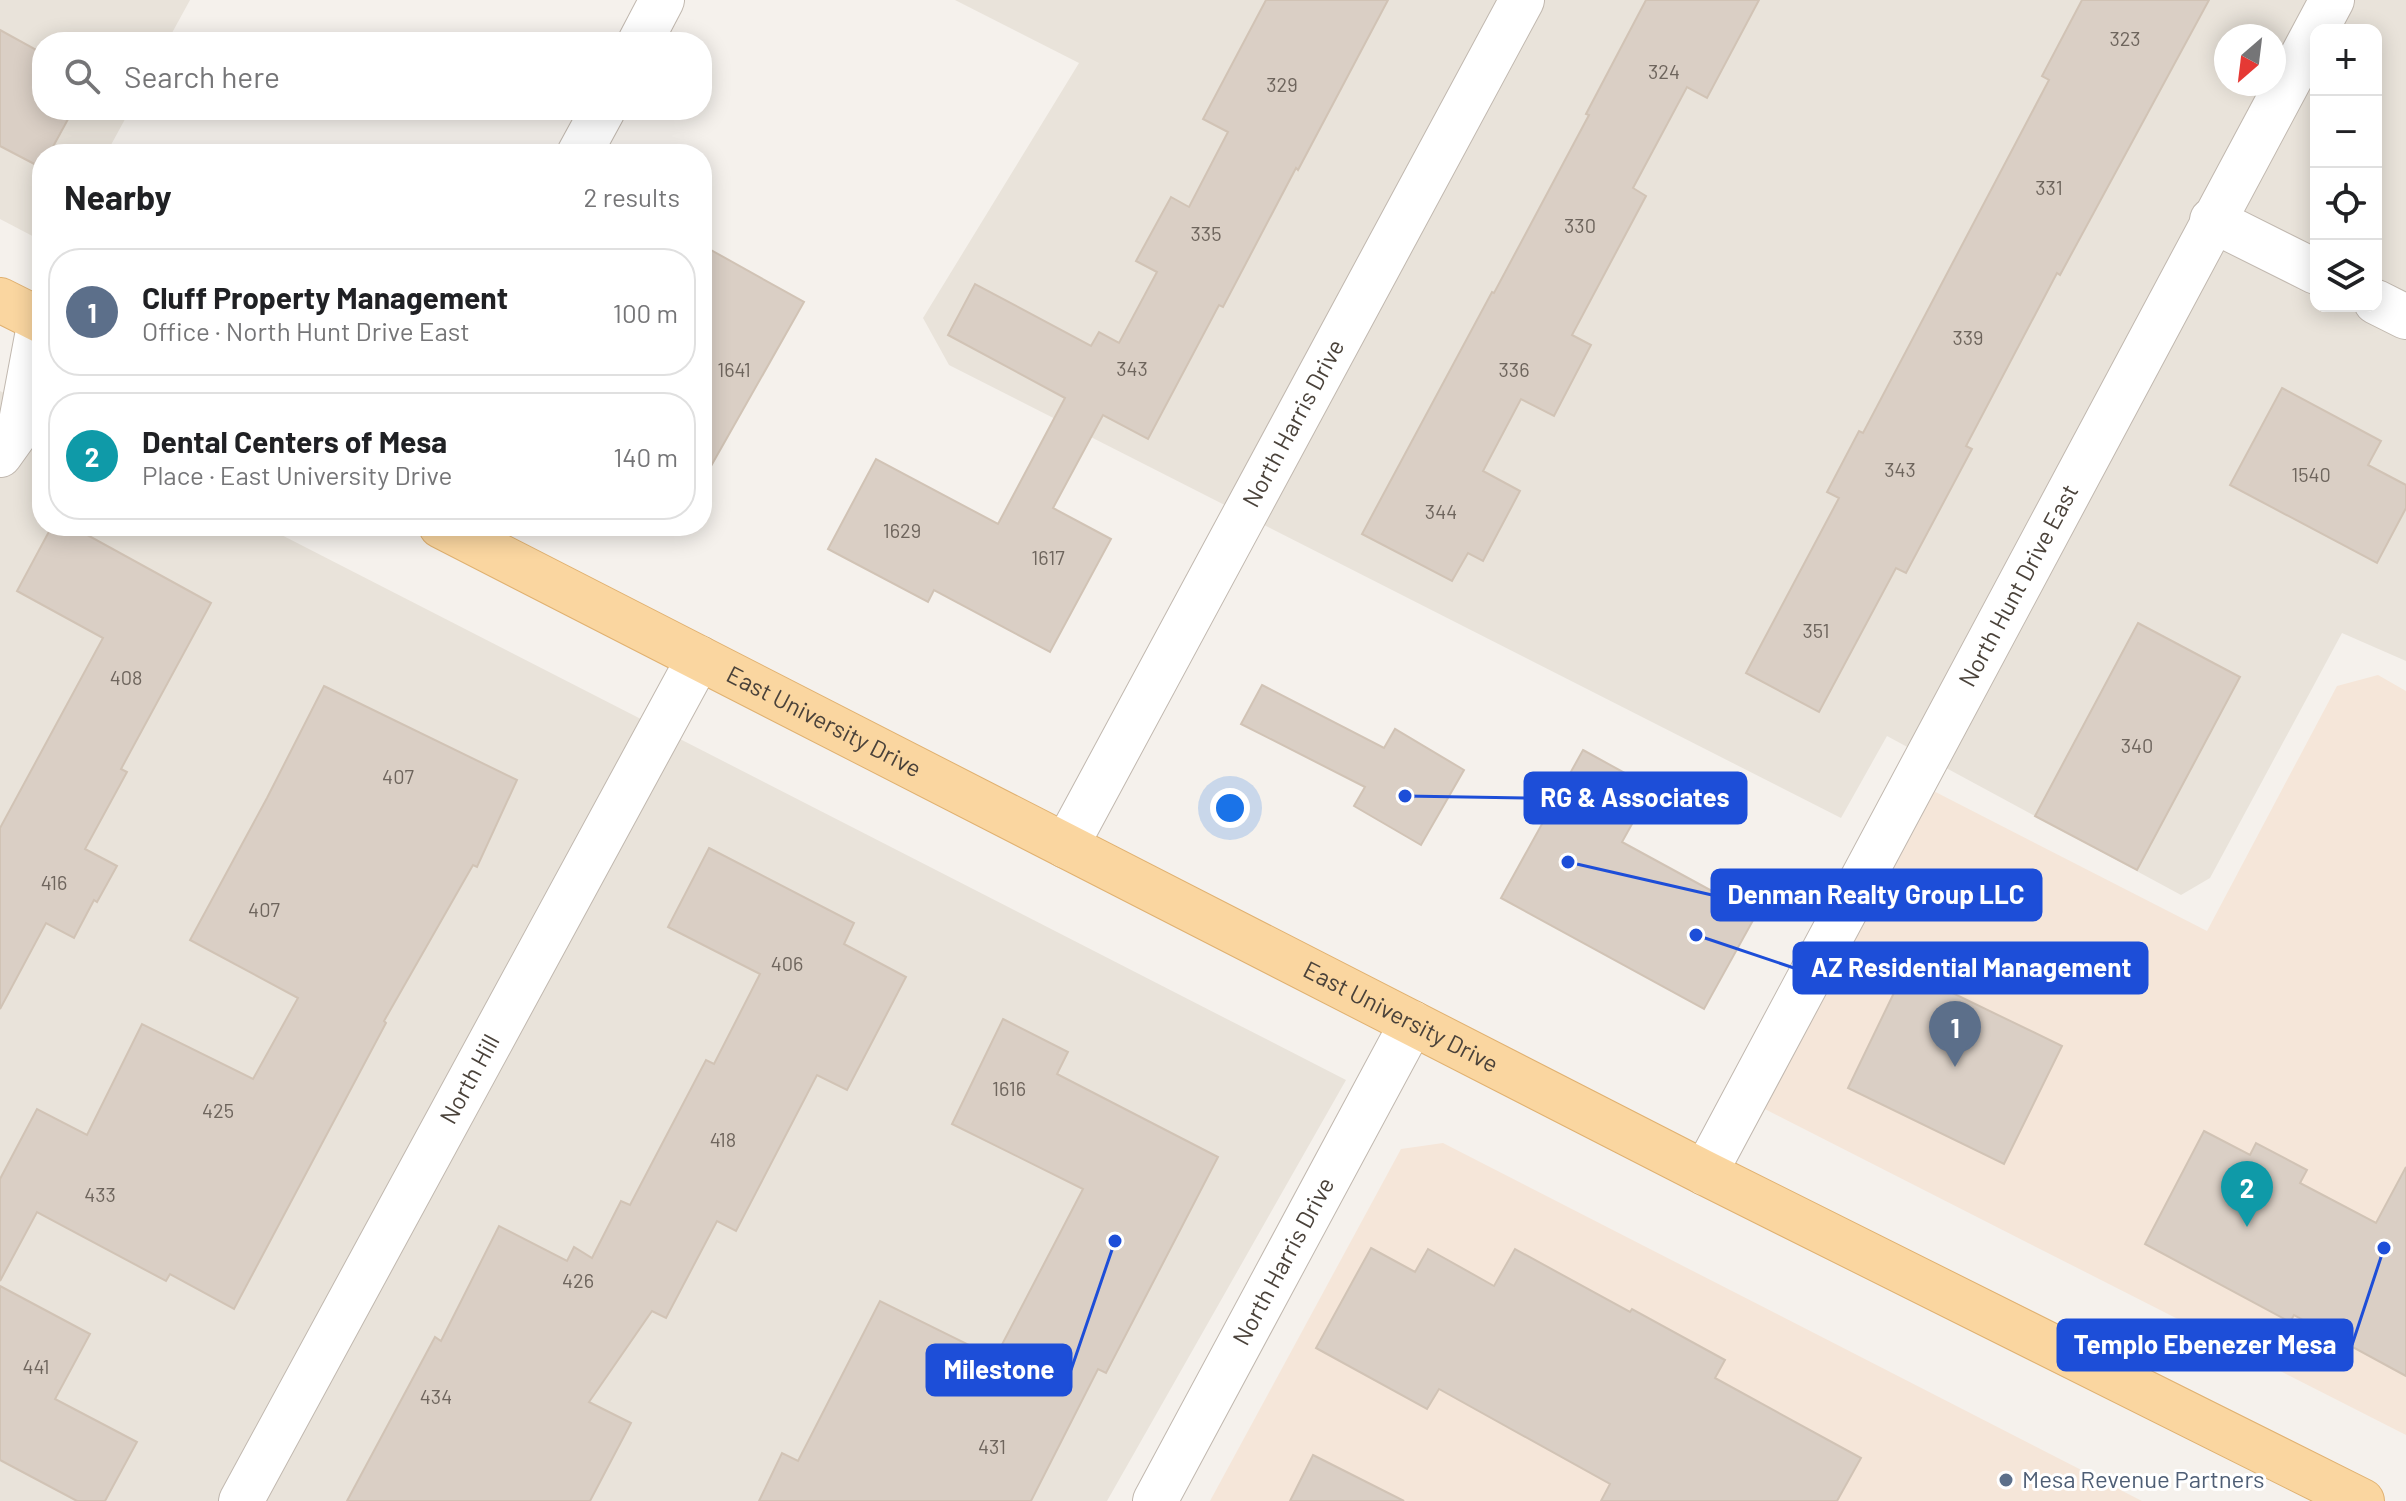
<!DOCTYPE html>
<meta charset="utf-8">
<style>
:root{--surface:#fff;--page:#f6f6f6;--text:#202124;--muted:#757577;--line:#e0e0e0;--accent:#db2777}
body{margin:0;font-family:Barlow,sans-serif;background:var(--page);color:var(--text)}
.controls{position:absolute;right:24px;top:24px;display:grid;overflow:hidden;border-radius:16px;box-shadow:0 4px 20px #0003}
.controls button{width:72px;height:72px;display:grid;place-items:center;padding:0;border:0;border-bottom:2px solid var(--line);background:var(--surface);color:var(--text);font:40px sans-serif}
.compass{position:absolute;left:2214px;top:24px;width:72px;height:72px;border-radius:50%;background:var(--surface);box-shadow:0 4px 20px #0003;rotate:208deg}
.you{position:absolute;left:1230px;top:808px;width:28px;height:28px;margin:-20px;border:6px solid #fff;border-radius:50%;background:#1a73e8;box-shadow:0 0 0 12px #1a73e833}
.badge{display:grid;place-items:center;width:52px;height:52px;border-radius:50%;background:var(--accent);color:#fff;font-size:26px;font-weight:700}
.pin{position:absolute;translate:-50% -66px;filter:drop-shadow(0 2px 4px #0008)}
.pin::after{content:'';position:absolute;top:42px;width:28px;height:24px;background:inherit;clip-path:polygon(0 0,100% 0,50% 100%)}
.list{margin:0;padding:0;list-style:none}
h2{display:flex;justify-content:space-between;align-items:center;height:104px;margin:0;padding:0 32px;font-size:34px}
h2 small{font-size:26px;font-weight:400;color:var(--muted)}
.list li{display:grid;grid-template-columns:52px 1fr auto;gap:24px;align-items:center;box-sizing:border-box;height:128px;margin:0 16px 16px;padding:0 16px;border:2px solid var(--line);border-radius:32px}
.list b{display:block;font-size:30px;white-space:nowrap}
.list p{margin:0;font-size:26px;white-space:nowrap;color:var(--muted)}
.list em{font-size:26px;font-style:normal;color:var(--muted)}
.icon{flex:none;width:44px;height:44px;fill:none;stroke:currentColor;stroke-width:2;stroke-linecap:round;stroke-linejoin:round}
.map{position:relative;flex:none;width:2406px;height:1501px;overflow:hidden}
.search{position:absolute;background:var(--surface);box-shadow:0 4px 20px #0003;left:32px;top:32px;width:680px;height:88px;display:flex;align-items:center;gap:20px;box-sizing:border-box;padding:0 28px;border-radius:32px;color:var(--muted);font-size:30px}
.panel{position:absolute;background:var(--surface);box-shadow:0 4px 20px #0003;left:32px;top:144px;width:680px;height:392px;border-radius:32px}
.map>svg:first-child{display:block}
.residential{fill:#e9e3da;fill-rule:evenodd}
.commercial{fill:#f5e6d9}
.building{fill:#dacfc5;stroke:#d1c3b5;stroke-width:2}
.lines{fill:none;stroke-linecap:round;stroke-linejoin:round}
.minor-casing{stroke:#c1b8af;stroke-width:46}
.major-casing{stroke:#e0b170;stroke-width:46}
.minor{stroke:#fff;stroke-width:44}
.major{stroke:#fad6a0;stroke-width:44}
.service-dot{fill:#5c6f8a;stroke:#fff;stroke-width:3}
.labels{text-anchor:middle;stroke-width:6;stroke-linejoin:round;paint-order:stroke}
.number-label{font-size:20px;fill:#6e655d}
.street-label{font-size:24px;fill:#4a423a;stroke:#fff}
.service-label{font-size:24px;fill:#4e5e75;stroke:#fff;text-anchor:start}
.leader{fill:none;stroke:#1d4ed8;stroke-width:3}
.callout-dot{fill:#1d4ed8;stroke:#fff;stroke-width:3}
.callout{fill:#1d4ed8;stroke:#1d4ed8;stroke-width:3}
.callout-label{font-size:26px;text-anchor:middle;font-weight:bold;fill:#fff}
</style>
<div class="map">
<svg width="2406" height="1501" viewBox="0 0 2406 1501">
<rect width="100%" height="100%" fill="#f5f1ec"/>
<g class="residential">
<path d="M0 0H190L167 42H42V110H130L106 154H42V241L0 219Z"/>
<path d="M955 0H2406V661L2342 633 2210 878 2181 895 1887 736 1841 818 949 365 923 318 1079 63ZM2316 30H2376V306H2316ZM2226 36H2274V84H2226Z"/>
<path d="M0 391 42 412V526H264L1346 1080 1107 1501H0Z"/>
</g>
<g class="commercial">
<path d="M2378 675 2406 691V1435L1745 1099 1916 782 2207 931 2337 686Z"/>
<path d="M1443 1143 2142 1501H1210L1401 1149Z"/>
</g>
<g class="building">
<path d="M1266 0H1388L1298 170 1296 168 1223 307 1219 305 1148 439 1103 415 1053 508 1111 539 1050 652 934 590 928 602 828 549 876 459 998 524 1065 398 948 335 975 284 1091 346 1099 332 1119 343 1157 272 1136 261 1171 197 1189 207 1228 132 1203 119Z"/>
<path d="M1646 0H1759L1707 98 1687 87 1633 188 1646 196 1572 335 1591 345 1554 416 1521 399 1483 471 1520 491 1483 561 1468 553 1452 581 1362 534 1492 292 1494 293 1589 115 1586 114Z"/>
<path d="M2082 0H2209L2060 275 2057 273 1966 446 1972 449 1906 573 1896 568 1819 712 1746 673 1839 498 1827 492 1859 431 1863 433 2049 80 2042 76Z"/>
<path d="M0 30 42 53V110H73L49 154H42V168L0 146Z"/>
<path d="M702 245 804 302 702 482Z"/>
<path d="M2282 388 2381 441 2368 465 2406 485V508L2377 563 2230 485Z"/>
<path d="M52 526H71L211 603 121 769 127 772 85 849 117 866 97 902 94 900 74 938 46 923 0 1009V828L103 638 17 591Z"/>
<path d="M2138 623 2240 677 2137 870 2035 816Z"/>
<path d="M1262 685 1384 748 1395 729 1464 770 1421 845 1354 806 1365 787 1241 724Z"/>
<path d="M324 686 517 780 477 867 473 865 384 1021 386 1023 234 1309 170 1274 166 1281 37 1212 0 1281V1179L37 1109 87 1135 142 1024 253 1079 298 998 190 940 267 798Z"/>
<path d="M1583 750 1652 788 1622 842 1756 915 1704 1009 1501 898Z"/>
<path d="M709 848 854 923 844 944 906 977 847 1090 817 1075 736 1231 717 1221 666 1318 652 1311 589 1402 631 1423 590 1501H347L435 1337 441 1341 499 1226 567 1261 574 1247 592 1258 621 1201 630 1205 706 1060 714 1064 760 974 668 927Z"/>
<path d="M1905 970 2062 1046 2004 1164 1848 1088Z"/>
<path d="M1003 1019 1068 1052 1057 1074 1218 1157 1106 1373 1098 1369 1031 1501H759L782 1453 798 1461 880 1301 995 1358 1083 1189 952 1124Z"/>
<path d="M2204 1131 2250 1155 2256 1143 2307 1170 2300 1183 2376 1223 2406 1167V1376L2294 1315 2290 1322 2145 1244Z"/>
<path d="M1371 1248 1415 1272 1428 1249 1494 1286 1515 1249 1630 1312 1632 1309 1725 1360 1715 1378 1861 1458 1837 1501H1601L1610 1484 1439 1389 1427 1409 1316 1348Z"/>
<path d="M0 1286 90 1334 55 1399 137 1442 105 1501H77L0 1460Z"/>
<path d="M1313 1455 1404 1501H1290Z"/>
</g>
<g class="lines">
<defs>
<g id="minor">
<path d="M640 42 662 0"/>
<path d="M579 154 603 110"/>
<path d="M2212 220 2316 272"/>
<path d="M2376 302 2406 317"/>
<path d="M0 455 20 427 40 320"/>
<path id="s1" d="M1066 846 1522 0"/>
<path id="s2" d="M1705 1173 2332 0"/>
<path id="s3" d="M241 1501 699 658"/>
<path id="s4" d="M1155 1501 1412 1023"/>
</g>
<g id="major">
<path d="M0 300 42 321"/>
<path id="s5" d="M441 526 1705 1173 2362 1501"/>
</g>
</defs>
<use href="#minor" class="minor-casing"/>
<use href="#major" class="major-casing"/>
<use href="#minor" class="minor"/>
<use href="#major" class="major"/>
</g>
<circle class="service-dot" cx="2006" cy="1480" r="8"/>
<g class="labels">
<g class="number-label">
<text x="2125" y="46">323</text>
<text x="1664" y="79">324</text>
<text x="1282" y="92">329</text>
<text x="2049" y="195">331</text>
<text x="1580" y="233">330</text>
<text x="1206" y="241">335</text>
<text x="1968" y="345">339</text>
<text x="1132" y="376">343</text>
<text x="734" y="377">1641</text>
<text x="1514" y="377">336</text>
<text x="1900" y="477">343</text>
<text x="2311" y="482">1540</text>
<text x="1441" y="519">344</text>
<text x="902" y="538">1629</text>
<text x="1048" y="565">1617</text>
<text x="1816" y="638">351</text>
<text x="126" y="685">408</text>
<text x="2137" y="753">340</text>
<text x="398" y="784">407</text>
<text x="54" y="890">416</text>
<text x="264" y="917">407</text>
<text x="787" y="971">406</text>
<text x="1009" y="1096">1616</text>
<text x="218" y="1118">425</text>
<text x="723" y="1147">418</text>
<text x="100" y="1202">433</text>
<text x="578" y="1288">426</text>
<text x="36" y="1374">441</text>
<text x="436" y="1404">434</text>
<text x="992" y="1454">431</text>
</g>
<g class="street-label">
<text dy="8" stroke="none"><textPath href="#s1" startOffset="480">North Harris Drive</textPath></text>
<text dy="8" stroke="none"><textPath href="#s2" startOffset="666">North Hunt Drive East</textPath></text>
<text dy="8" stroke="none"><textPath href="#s5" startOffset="430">East University Drive</textPath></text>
<text dy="8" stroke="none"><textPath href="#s5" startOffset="1078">East University Drive</textPath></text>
<text dy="8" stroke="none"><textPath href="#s3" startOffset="480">North Hill</textPath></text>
<text dy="8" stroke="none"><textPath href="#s4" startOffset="272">North Harris Drive</textPath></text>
</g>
<g class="service-label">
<text x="2022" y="1488">Mesa Revenue Partners</text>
</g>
</g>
<path class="leader" d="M1405 796L1525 798M1568 862L1712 895M1696 935L1794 968M2384 1248L2352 1345M1115 1241L1071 1370"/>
<g class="callout-dot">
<circle cx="1405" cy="796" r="8"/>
<circle cx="1568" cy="862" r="8"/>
<circle cx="1696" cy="935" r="8"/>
<circle cx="2384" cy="1248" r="8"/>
<circle cx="1115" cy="1241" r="8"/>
</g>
<g class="callout">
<rect x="1525" y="773" width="221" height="50" rx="8"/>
<rect x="1712" y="870" width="329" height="50" rx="8"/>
<rect x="1794" y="943" width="353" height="50" rx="8"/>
<rect x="2058" y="1320" width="294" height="50" rx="8"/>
<rect x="927" y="1345" width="144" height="50" rx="8"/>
</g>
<g class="callout-label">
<text x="1635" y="807">RG &amp; Associates</text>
<text x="1876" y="904">Denman Realty Group LLC</text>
<text x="1971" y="977">AZ Residential Management</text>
<text x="2205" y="1354">Templo Ebenezer Mesa</text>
<text x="999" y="1379">Milestone</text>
</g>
</svg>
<div class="controls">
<button>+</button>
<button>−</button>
<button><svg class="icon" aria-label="locate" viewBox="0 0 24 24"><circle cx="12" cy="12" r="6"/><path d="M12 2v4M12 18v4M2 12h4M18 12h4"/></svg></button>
<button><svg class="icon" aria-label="layers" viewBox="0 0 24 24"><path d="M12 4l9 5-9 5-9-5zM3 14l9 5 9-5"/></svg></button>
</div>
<svg class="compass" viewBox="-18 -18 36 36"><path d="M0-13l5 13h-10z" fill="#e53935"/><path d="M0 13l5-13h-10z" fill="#757577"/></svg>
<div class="you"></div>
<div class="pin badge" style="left:1955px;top:1067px;background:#5c6f8a">1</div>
<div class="pin badge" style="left:2247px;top:1227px;background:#0f9aa8">2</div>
<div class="search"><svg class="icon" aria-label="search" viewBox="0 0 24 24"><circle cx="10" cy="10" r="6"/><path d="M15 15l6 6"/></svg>Search here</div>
<section class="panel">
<h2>Nearby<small>2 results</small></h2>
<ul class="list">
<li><span class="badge" style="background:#5c6f8a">1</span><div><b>Cluff Property Management</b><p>Office · North Hunt Drive East</p></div><em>100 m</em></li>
<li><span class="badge" style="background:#0f9aa8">2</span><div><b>Dental Centers of Mesa</b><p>Place · East University Drive</p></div><em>140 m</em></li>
</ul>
</section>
</div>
